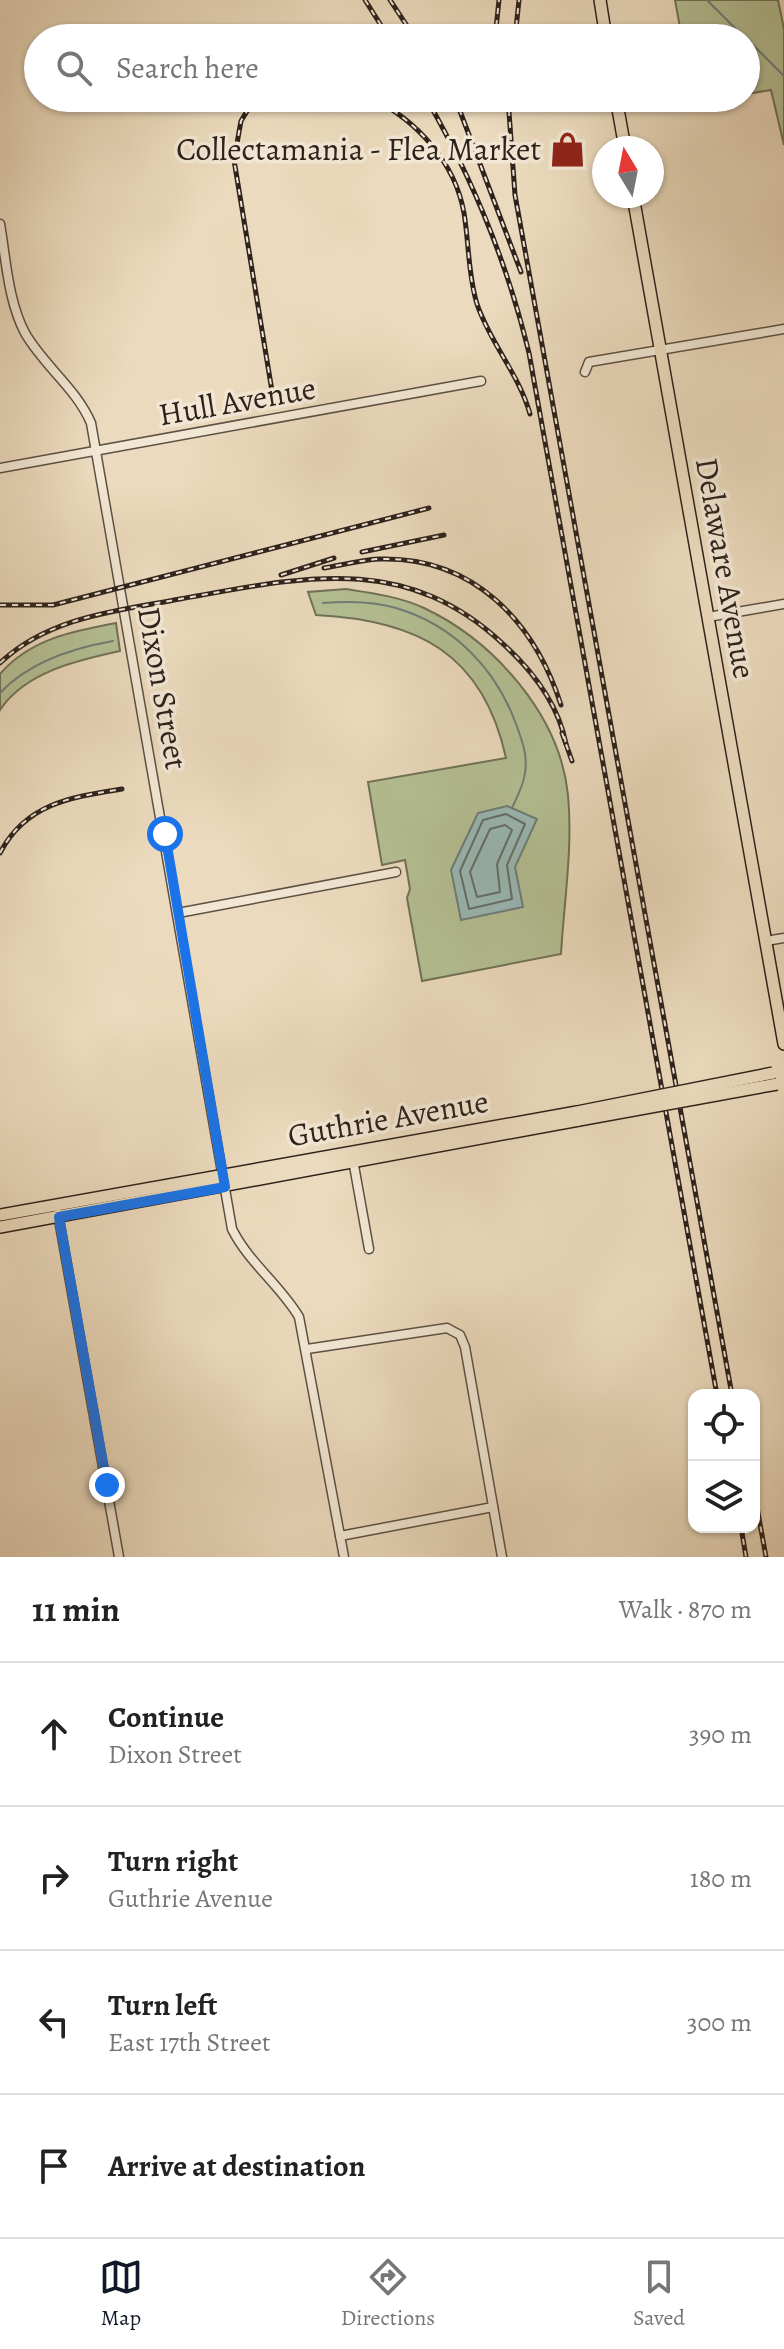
<!DOCTYPE html>
<meta charset="utf-8">
<style>
:root{--surface:#fff;--page:#f2f2f2;--text:#222;--muted:#767676;--line:#e0e0e0;--accent:#111827}
body{margin:0;font-family:Alegreya,serif;background:var(--page);color:var(--text)}
.controls{position:absolute;right:24px;bottom:24px;display:grid;overflow:hidden;border-radius:16px;box-shadow:0 2px 6px #0004}
.controls button{width:72px;height:72px;display:grid;place-items:center;padding:0;border:0;border-bottom:2px solid var(--line);background:var(--surface);color:var(--text);font:40px sans-serif}
.compass{position:absolute;left:592px;top:136px;width:72px;height:72px;border-radius:50%;background:var(--surface);box-shadow:0 2px 6px #0004;rotate:350deg}
.stop{position:absolute;width:24px;height:24px;margin:-18px;border:6px solid #1a73e8;border-radius:50%;background:#fff}
.stop.end{background:#1a73e8;border-color:#fff;box-shadow:0 2px 8px #0008}
.list{margin:0;padding:0;list-style:none}
h2{display:flex;justify-content:space-between;align-items:center;height:104px;margin:0;padding:0 32px;font-size:34px}
h2 small{font-size:26px;font-weight:400;color:var(--muted)}
.list li{display:grid;grid-template-columns:52px 1fr auto;gap:24px;align-items:center;box-sizing:border-box;height:144px;padding:0 32px;border-top:2px solid var(--line)}
.list b{display:block;font-size:30px;white-space:nowrap}
.list p{margin:0;font-size:26px;white-space:nowrap;color:var(--muted)}
.list em{font-size:26px;font-style:normal;color:var(--muted)}
.icon{flex:none;width:44px;height:44px;fill:none;stroke:currentColor;stroke-width:2;stroke-linecap:round;stroke-linejoin:round}
.map{position:relative;flex:none;width:784px;height:1557px;overflow:hidden}
.search{position:absolute;background:var(--surface);box-shadow:0 2px 6px #0004;left:24px;right:24px;top:24px;height:88px;display:flex;align-items:center;gap:20px;box-sizing:border-box;padding:0 28px;border-radius:44px;color:var(--muted);font-size:30px}
.sheet{height:680px;background:var(--surface)}
nav{display:flex;justify-content:space-around;align-items:center;box-sizing:border-box;height:112px;border-top:2px solid var(--line);background:var(--surface);font-size:22px;color:var(--muted)}
nav a{display:grid;justify-items:center;gap:4px}
nav .on{color:var(--accent)}
.map>svg:first-child{display:block}
.green{fill:#b4c094;stroke:#717158;stroke-width:2}
.water{fill:#99bab7;stroke:#6e7d79;stroke-width:2}
.lines{fill:none;stroke-linecap:round;stroke-linejoin:round}
.shore{stroke:#646e6a;stroke-width:2}
.stream{stroke:#6e7d79;stroke-width:2}
.minor-casing{stroke:#5d5044;stroke-width:11}
.major-casing{stroke:#2e221c;stroke-width:14}
.minor{stroke:#f2e7d4;stroke-width:8}
.major{stroke:#ebdabd;stroke-width:11}
.rail-casing{stroke:#2e221c;stroke-width:5}
.rail{stroke:#f2e7d4;stroke-width:2;stroke-dasharray:6;stroke-linecap:butt}
.major-bridge-casing{stroke:#2e221c;stroke-width:14;stroke-linecap:butt}
.major-bridge{stroke:#ebdabd;stroke-width:11}
.route{stroke:#1a73e8;stroke-width:10}
.labels{text-anchor:middle;stroke-width:7;stroke-linejoin:round;paint-order:stroke}
.poi-label{font-size:32px;fill:#2e221c;stroke:#f2e7d4;text-anchor:end}
.street-label{font-size:32px;fill:#2e221c;stroke:#f2e7d4}
</style>
<div class="map">
<svg width="784" height="1557" viewBox="0 0 784 1557">
<rect width="100%" height="100%" fill="#ebdabd"/>
<filter id="stains"><feTurbulence type="fractalNoise" baseFrequency=".0025" numOctaves="4"/><feColorMatrix values="0 0 0 0 .2 0 0 0 0 .09 0 0 0 0 .02 0 0 0 .5 -.17"/></filter>
<radialGradient id="worn" r=".72"><stop offset=".6" stop-color="#630" stop-opacity="0"/><stop offset="1" stop-color="#630" stop-opacity=".3"/></radialGradient>
<g class="green">
<path d="M675 0H778L784 29V145L771 90 746 94V38H682Z"/>
<path d="M346 589C372 593 401 597 424 608 494 641 560 715 568 795 573 847 564 902 561 954L422 981 407 898 410 889 405 860 382 865 368 782 506 758C483 653 417 620 316 615L308 592Z"/>
<path d="M116 623 120 651C78 660 25 672 0 710V674C30 639 73 631 116 623Z"/>
</g>
<path class="water" d="M507 806 537 819 515 867 523 907 461 920 451 870 478 813Z"/>
<g class="lines">
<g class="shore">
<path d="M506 814 525 824 507 865 512 899 469 909 460 871 483 820Z"/>
<path d="M505 825 512 830 497 864 500 892 477 897 470 872 490 829Z"/>
</g>
<g class="stream">
<path d="M707 0 745 38"/>
<path d="M747 39 784 76"/>
<path d="M323 603C348 601 372 601 396 608 454 625 496 669 516 724 522 740 528 756 525 773 524 784 517 797 512 808"/>
<path d="M0 693C29 662 73 648 113 641"/>
</g>
<defs>
<g id="minor">
<path d="M0 224C6 259 8 301 25 333 44 366 76 388 91 423L232 1229C249 1263 280 1285 299 1317L344 1557"/>
<path d="M585 372 589 362 784 329"/>
<path d="M0 468 481 381"/>
<path d="M708 617 784 604"/>
<path d="M178 913 396 872"/>
<path d="M766 941 784 938"/>
<path d="M353 1160 369 1249"/>
<path d="M58 1214 119 1557"/>
<path d="M307 1349 447 1328 460 1335 465 1347 502 1557"/>
<path d="M340 1536 493 1507"/>
</g>
<g id="major">
<path d="M600 0 606 38"/>
<path d="M616 98 625 148"/>
<path d="M633 196 784 1044"/>
<path d="M0 1215 577 1112"/>
<path d="M0 1227 579 1120"/>
</g>
</defs>
<use href="#minor" class="minor-casing"/>
<use href="#major" class="major-casing"/>
<use href="#minor" class="minor"/>
<use href="#major" class="major"/>
<defs>
<g id="rail">
<path d="M365 0 389 38"/>
<path d="M390 0 415 38"/>
<path d="M495 38 499 0"/>
<path d="M515 38 519 0"/>
<path d="M255 98 241 121 234 160 272 391"/>
<path d="M372 98C417 121 455 162 464 213 469 243 468 275 477 304 490 343 519 374 530 414"/>
<path d="M426 98C473 179 507 262 529 353L717 1395"/>
<path d="M455 98 521 272"/>
<path d="M508 98 515 195 732 1395"/>
<path d="M362 552 444 535"/>
<path d="M324 568C342 565 361 560 379 559 473 556 534 621 561 705"/>
<path d="M281 575 334 558"/>
<path d="M0 605H53L429 508"/>
<path d="M0 663C49 617 116 611 180 599 299 578 403 551 502 643 532 670 558 703 566 744"/>
<path d="M562 733 572 761"/>
<path d="M0 853C26 803 72 797 122 789"/>
<path d="M754 1491 766 1557"/>
<path d="M741 1527 746 1557"/>
</g>
</defs>
<use href="#rail" class="rail-casing"/>
<use href="#rail" class="rail"/>
<defs>
<g id="major-bridge">
<path d="M577 1112 773 1073"/>
<path d="M579 1120 777 1084"/>
</g>
</defs>
<use href="#major-bridge" class="major-bridge-casing"/>
<use href="#major-bridge" class="major-bridge"/>
</g>
<g class="lines">
<path class="route" d="M107 1485 59 1217 225 1187 165 834"/>
</g>
<defs>
<symbol id="shop-bare" viewBox="-9 -9 18 18"><path d="M-5-2.5h2.3a2.7 3.5 0 0 1 5.4 0H5L5.5 6h-11ZM-1.5-2.5h3a1.5 2.3 0 0 0-3 0Z" fill="#8f2418" stroke="#f2e7d4" stroke-width="2.5" paint-order="stroke"/></symbol>
</defs>
<g fill-rule="evenodd">
<use href="#shop-bare" x="542" y="124" width="51" height="51"/>
</g>
<g class="labels">
<g class="poi-label">
<text x="541" y="160">Collectamania - Flea Market</text>
</g>
<g class="street-label">
<text transform="translate(237 401) rotate(-10)" y="11">Hull Avenue</text>
<text transform="translate(726 568) rotate(80)" y="11">Delaware Avenue</text>
<text transform="translate(163 688) rotate(80)" y="11">Dixon Street</text>
<text transform="translate(388 1118) rotate(-10)" y="11">Guthrie Avenue</text>
</g>
</g>
<rect width="100%" height="100%" filter="url(#stains)"/>
<rect width="100%" height="100%" fill="url(#worn)"/>
</svg>
<div class="controls">
<button><svg class="icon" aria-label="locate" viewBox="0 0 24 24"><circle cx="12" cy="12" r="6"/><path d="M12 2v4M12 18v4M2 12h4M18 12h4"/></svg></button>
<button><svg class="icon" aria-label="layers" viewBox="0 0 24 24"><path d="M12 4l9 5-9 5-9-5zM3 14l9 5 9-5"/></svg></button>
</div>
<svg class="compass" viewBox="-18 -18 36 36"><path d="M0-13l5 13h-10z" fill="#e53935"/><path d="M0 13l5-13h-10z" fill="#767676"/></svg>
<div class="stop" style="left:165px;top:834px"></div>
<div class="stop end" style="left:107px;top:1485px"></div>
<div class="search"><svg class="icon" aria-label="search" viewBox="0 0 24 24"><circle cx="10" cy="10" r="6"/><path d="M15 15l6 6"/></svg>Search here</div>
</div>
<section class="sheet">
<h2>11 min<small>Walk · 870 m</small></h2>
<ul class="list">
<li><svg class="icon" aria-label="ahead" viewBox="0 0 24 24"><path d="M12 20V5M6 11l6-6 6 6"/></svg><div><b>Continue</b><p>Dixon Street</p></div><em>390 m</em></li>
<li><svg class="icon" aria-label="right" viewBox="0 0 24 24"><path d="M7 20v-9h11M14 6l5 5-5 5"/></svg><div><b>Turn right</b><p>Guthrie Avenue</p></div><em>180 m</em></li>
<li><svg class="icon" aria-label="left" viewBox="0 0 24 24"><path d="M17 20v-9H6M10 6l-5 5 5 5"/></svg><div><b>Turn left</b><p>East 17th Street</p></div><em>300 m</em></li>
<li><svg class="icon" aria-label="arrive" viewBox="0 0 24 24"><path d="M6 21V4h12l-3 4 3 4H6"/></svg><div><b>Arrive at destination</b></div></li>
</ul>
</section>
<nav>
<a class="on"><svg class="icon" aria-label="map" viewBox="0 0 24 24"><path d="M3 6l6-2 6 2 6-2v14l-6 2-6-2-6 2zM9 4v14M15 6v14"/></svg>Map</a>
<a><svg class="icon" aria-label="directions" viewBox="0 0 24 24"><path d="M12 3l9 9-9 9-9-9zM9 14v-3h6M13 9l2 2-2 2"/></svg>Directions</a>
<a><svg class="icon" aria-label="saved" viewBox="0 0 24 24"><path d="M7 4h10v16l-5-4-5 4z"/></svg>Saved</a>
</nav>
